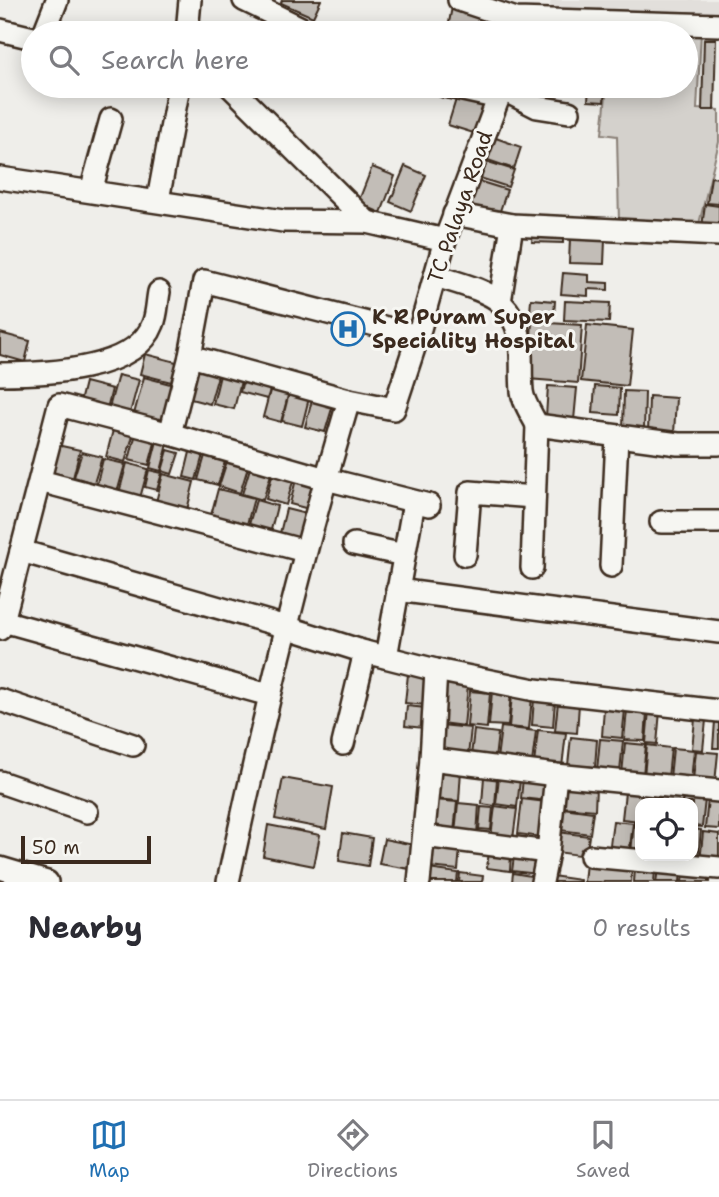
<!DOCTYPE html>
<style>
:root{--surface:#fff;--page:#f7f7f7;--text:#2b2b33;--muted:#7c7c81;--line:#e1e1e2;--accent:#1f6fb2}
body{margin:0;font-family:"Shantell Sans",sans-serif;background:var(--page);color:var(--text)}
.controls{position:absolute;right:21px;bottom:21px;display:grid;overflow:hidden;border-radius:14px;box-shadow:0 4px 18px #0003}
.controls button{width:63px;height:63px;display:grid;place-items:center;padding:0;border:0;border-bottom:2px solid var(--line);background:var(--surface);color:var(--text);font:35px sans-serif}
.scale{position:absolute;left:21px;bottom:18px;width:130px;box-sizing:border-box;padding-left:7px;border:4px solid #3b2a1e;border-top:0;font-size:19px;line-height:24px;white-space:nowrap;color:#3b2a1e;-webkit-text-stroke:5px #f6f6f2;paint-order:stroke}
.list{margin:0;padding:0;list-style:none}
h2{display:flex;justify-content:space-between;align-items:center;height:91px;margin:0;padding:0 28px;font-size:30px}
h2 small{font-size:23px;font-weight:400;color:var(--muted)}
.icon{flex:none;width:38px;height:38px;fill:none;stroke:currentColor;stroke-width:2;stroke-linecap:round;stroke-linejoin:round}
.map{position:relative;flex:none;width:719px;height:882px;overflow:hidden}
.search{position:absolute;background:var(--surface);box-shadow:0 4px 18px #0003;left:21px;right:21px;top:21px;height:77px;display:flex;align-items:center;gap:18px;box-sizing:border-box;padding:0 24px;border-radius:38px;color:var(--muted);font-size:26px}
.sheet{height:217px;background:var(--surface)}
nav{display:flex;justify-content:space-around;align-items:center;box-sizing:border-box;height:98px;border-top:2px solid var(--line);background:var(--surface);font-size:19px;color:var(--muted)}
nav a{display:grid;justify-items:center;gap:4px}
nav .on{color:var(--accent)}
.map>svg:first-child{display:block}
.built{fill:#e2dfdb}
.green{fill:#d4d1cc;stroke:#887e75;stroke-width:2}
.building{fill:#c2bdb7;stroke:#3b2a1e;stroke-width:2}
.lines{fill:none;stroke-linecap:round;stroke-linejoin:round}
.minor-casing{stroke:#3b2a1e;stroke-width:26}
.minor{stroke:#f6f6f2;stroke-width:21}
.labels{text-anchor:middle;stroke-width:6;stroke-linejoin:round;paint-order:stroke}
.street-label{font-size:21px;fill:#3b2a1e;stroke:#f6f6f2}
.poi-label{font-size:21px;font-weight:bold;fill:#3b2a1e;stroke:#f6f6f2;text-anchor:start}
</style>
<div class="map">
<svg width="719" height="882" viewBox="0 0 719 882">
<rect width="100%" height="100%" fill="#efeeea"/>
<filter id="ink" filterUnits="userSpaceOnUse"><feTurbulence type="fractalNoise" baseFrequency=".0143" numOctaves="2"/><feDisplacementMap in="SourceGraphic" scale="14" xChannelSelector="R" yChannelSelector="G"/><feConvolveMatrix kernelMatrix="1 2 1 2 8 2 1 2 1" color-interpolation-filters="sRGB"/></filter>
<g filter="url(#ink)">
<path class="built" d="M551 0H719V17L549 10Z"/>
<path class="green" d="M701 32 697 109 719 110V142L698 228 619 222 617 136 602 134 607 86H686V33Z"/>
<g class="building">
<path d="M282 0H321L313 17 281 3Z"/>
<path d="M452 7 490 14 486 33H447Z"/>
<path d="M704 39H716L714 110H702Z"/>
<path d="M589 86H605L604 102 588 101Z"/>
<path d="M457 96 488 106 480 135 448 125Z"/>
<path d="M493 137 521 147 514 169 485 159Z"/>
<path d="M485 161 514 170 508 187 480 178Z"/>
<path d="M405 166 426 175 411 211 390 202Z"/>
<path d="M372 167 395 176 381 213 358 203Z"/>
<path d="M711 177 719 178V204L707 203Z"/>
<path d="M475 180 507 190 498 217 467 208Z"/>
<path d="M705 204 719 206V230L702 227Z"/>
<path d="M533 230 563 231V243L532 242Z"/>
<path d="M570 238 605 240 604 264 569 263Z"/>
<path d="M563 273 589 275V282L608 283V290L588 289V296L561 294Z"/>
<path d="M531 299 555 301 554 315 530 314Z"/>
<path d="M565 301 610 303 609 322 564 320Z"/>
<path d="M532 322 582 325 578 383 528 379Z"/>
<path d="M587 325 633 330 627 386 581 381Z"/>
<path d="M0 333 30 341 25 362 0 355Z"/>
<path d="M145 354 180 363 175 383 140 374Z"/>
<path d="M196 366 219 372 210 404 187 398Z"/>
<path d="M118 375 139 380 130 413 109 408Z"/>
<path d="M220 375 241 381 234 409 213 404Z"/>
<path d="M144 377 174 385 164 422 134 414Z"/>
<path d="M243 380 271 387 267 399 240 392Z"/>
<path d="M85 382 112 389 107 409 80 402Z"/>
<path d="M548 386 577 388 574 420 546 417Z"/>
<path d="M595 386 620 388 619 415 593 413Z"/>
<path d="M271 387 289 392 281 422 263 417Z"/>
<path d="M624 391 645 392 644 431 623 430Z"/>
<path d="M289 393 309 398 302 426 282 421Z"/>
<path d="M649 396 676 398 674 434 648 433Z"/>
<path d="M312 400 333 405 325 432 305 427Z"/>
<path d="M113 430 133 436 125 462 106 457Z"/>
<path d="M136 433 156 439 149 465 129 460Z"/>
<path d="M157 441 168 444 161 471 150 468Z"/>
<path d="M57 445 80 450 72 482 49 476Z"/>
<path d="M191 448 204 451 196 480 184 477Z"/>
<path d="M168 450 179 453 172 474 162 471Z"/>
<path d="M82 452 102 457 94 483 74 477Z"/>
<path d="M206 452 226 458 218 485 198 480Z"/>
<path d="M228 458 249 464 240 493 219 486Z"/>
<path d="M103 459 125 464 117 493 96 487Z"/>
<path d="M127 463 148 469 140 498 119 493Z"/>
<path d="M251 465 272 471 263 500 242 494Z"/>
<path d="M149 470 162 473 157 490 145 487Z"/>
<path d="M273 472 294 478 286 505 266 499Z"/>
<path d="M163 474 194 482 187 510 156 502Z"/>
<path d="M296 479 316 484 309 509 290 504Z"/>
<path d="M218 489 254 498 246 528 210 519Z"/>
<path d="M256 500 277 506 270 534 248 528Z"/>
<path d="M286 509 306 514 299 542 279 537Z"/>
<path d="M408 674 429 676 426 705 405 703Z"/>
<path d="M444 683 468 685 464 726 441 723Z"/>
<path d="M470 691 490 693 487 728 467 726Z"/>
<path d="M492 691 511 693 508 726 489 725Z"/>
<path d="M512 695 532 697 529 729 509 727Z"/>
<path d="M534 699 555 701 553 727 532 725Z"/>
<path d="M558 702 579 704 577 733 555 731Z"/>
<path d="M407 706 426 708 424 728 405 726Z"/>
<path d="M604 708 625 710 622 738 602 736Z"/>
<path d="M627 710 647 712 645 741 624 740Z"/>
<path d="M649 710 660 711 657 744 646 743Z"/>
<path d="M695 719 706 720 703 750 692 749Z"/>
<path d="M715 721H719V748H713Z"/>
<path d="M441 725 471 728 468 756 438 753Z"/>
<path d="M501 727 536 731 532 763 497 759Z"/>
<path d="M474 730 498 733 495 759 471 756Z"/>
<path d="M538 730 566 733 562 767 534 764Z"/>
<path d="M571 737 597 740 595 767 568 765Z"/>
<path d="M600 739 623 741 620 772 597 770Z"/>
<path d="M625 743 646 745 643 775 622 774Z"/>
<path d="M647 745 671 748 668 778 644 776Z"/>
<path d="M673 748 694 750 691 781 670 778Z"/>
<path d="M696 751 718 753 715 783 693 780Z"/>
<path d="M437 768 461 770 459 801 434 799Z"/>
<path d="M484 777 497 779 495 806 482 804Z"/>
<path d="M499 777 520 780 517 807 496 804Z"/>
<path d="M283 778 333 787 326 829 275 819Z"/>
<path d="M523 778 549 780 548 801 521 798Z"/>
<path d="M564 784 596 787 595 810 562 807Z"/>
<path d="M625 792 657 796V803H640V821L622 819Z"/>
<path d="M660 793 683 795 682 803H659Z"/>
<path d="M684 797 705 799 702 827 693 826V803H683Z"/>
<path d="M522 799 546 802 542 837 518 834Z"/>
<path d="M708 799 719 800V829L705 828Z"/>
<path d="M434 800 457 802 454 833 431 831Z"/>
<path d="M458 803 479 805 477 835 455 833Z"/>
<path d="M495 806 517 809 513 839 491 837Z"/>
<path d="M481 807 493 808 491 830 479 829Z"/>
<path d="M563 808 593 812 590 834 560 830Z"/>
<path d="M613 821 633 823 629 855 609 853Z"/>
<path d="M634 822 640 823V854L631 853Z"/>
<path d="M268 825 320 835 314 866 263 856Z"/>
<path d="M693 829 701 830 698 860 693 856Z"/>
<path d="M558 832 589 836 586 856 556 852Z"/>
<path d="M703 832 719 834V864L700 862Z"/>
<path d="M343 833 372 838 368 866 339 861Z"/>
<path d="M384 839 414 845 410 869 379 864Z"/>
<path d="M431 845 460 848 458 870 429 867Z"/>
<path d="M489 851 511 854 510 871 487 868Z"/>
<path d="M514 856 540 859 538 874 512 871Z"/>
<path d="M586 863 632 867 631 882H584Z"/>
<path d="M428 869 458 873 457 882H426Z"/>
<path d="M635 869 655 871 654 882H634Z"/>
<path d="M658 869 681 871 680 882H656Z"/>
<path d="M460 873 483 876 482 882H459Z"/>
<path d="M513 873 537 877 536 882H512Z"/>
<path d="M683 873 710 876V882H682Z"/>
<path d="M552 876 580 880V882H552Z"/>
</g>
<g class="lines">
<defs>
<g id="minor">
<path d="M244 0 311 33"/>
<path d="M459 0 516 19 719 25"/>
<path d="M0 30 33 38"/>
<path d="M44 33 57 0"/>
<path d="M187 33 190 0"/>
<path d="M230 86 367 222"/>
<path d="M445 86 499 98"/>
<path d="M502 89 537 107 569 112"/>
<path d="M0 178 283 221 367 222 445 240"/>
<path d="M91 191 111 119"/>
<path d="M158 200 179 86"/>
<path d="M454 214 512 225 719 235"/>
<path d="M436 276C454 282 488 290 501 303 528 330 519 357 522 391 523 402 532 415 537 425L678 444H719"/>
<path d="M500 302 512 225"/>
<path d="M190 356 349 400"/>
<path d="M0 374C42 374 135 372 153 324 157 315 157 302 159 292"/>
<path d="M170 434 190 356 204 281 418 336"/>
<path d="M40 481 305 551"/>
<path d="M661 522H719"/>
<path d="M354 544 404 555"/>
<path d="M21 551 286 627 365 652 436 670 535 690 719 711"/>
<path d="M465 555 470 492 534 497"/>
<path d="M611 566 617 437"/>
<path d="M532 568 537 425"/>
<path d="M397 590 719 632"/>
<path d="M0 620 3 621 59 405 170 434 326 479 349 400 394 409 418 336 445 240 503 86"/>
<path d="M0 629 3 621 269 695"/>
<path d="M386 657 414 502"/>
<path d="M0 700 133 745"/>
<path d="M343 744 365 652"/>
<path d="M431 759 556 775 719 791"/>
<path d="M0 782 87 812"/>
<path d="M424 836 548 852 556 775"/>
<path d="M591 856 719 868"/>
<path d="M0 868 47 882"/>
<path d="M228 882C257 747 288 612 326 479L429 505"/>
<path d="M419 882 431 759 436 670"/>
<path d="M542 882 548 852"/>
</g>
</defs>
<use href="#minor" class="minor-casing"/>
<use href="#minor" class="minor"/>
</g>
</g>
<defs>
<symbol id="hospital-ring" viewBox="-11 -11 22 22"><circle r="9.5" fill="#f6f6f2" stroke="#1f6fb2" stroke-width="1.5"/><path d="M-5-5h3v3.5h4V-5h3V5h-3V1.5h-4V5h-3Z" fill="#1f6fb2"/></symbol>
</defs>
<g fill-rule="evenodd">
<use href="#hospital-ring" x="329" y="310" width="38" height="38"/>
</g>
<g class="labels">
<g class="street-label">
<text transform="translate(460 207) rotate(-71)" y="7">TC Palaya Road</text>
</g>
<g class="poi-label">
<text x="372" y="324">K R Puram Super<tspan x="372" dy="24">Speciality Hospital</tspan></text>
</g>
</g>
</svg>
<div class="controls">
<button><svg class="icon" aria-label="locate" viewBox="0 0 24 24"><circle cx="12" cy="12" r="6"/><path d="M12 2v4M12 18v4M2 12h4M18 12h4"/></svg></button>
</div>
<div class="scale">50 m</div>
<div class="search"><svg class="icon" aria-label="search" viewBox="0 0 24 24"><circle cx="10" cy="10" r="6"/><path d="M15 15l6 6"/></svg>Search here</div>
</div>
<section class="sheet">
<h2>Nearby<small>0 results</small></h2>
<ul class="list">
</ul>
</section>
<nav>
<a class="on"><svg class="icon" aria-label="map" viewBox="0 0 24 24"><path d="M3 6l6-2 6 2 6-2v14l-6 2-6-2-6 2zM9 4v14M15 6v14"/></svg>Map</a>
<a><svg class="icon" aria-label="directions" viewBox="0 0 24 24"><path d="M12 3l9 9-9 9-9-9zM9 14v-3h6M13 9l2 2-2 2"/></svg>Directions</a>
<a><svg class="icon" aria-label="saved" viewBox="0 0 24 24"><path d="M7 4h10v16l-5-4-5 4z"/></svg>Saved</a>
</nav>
